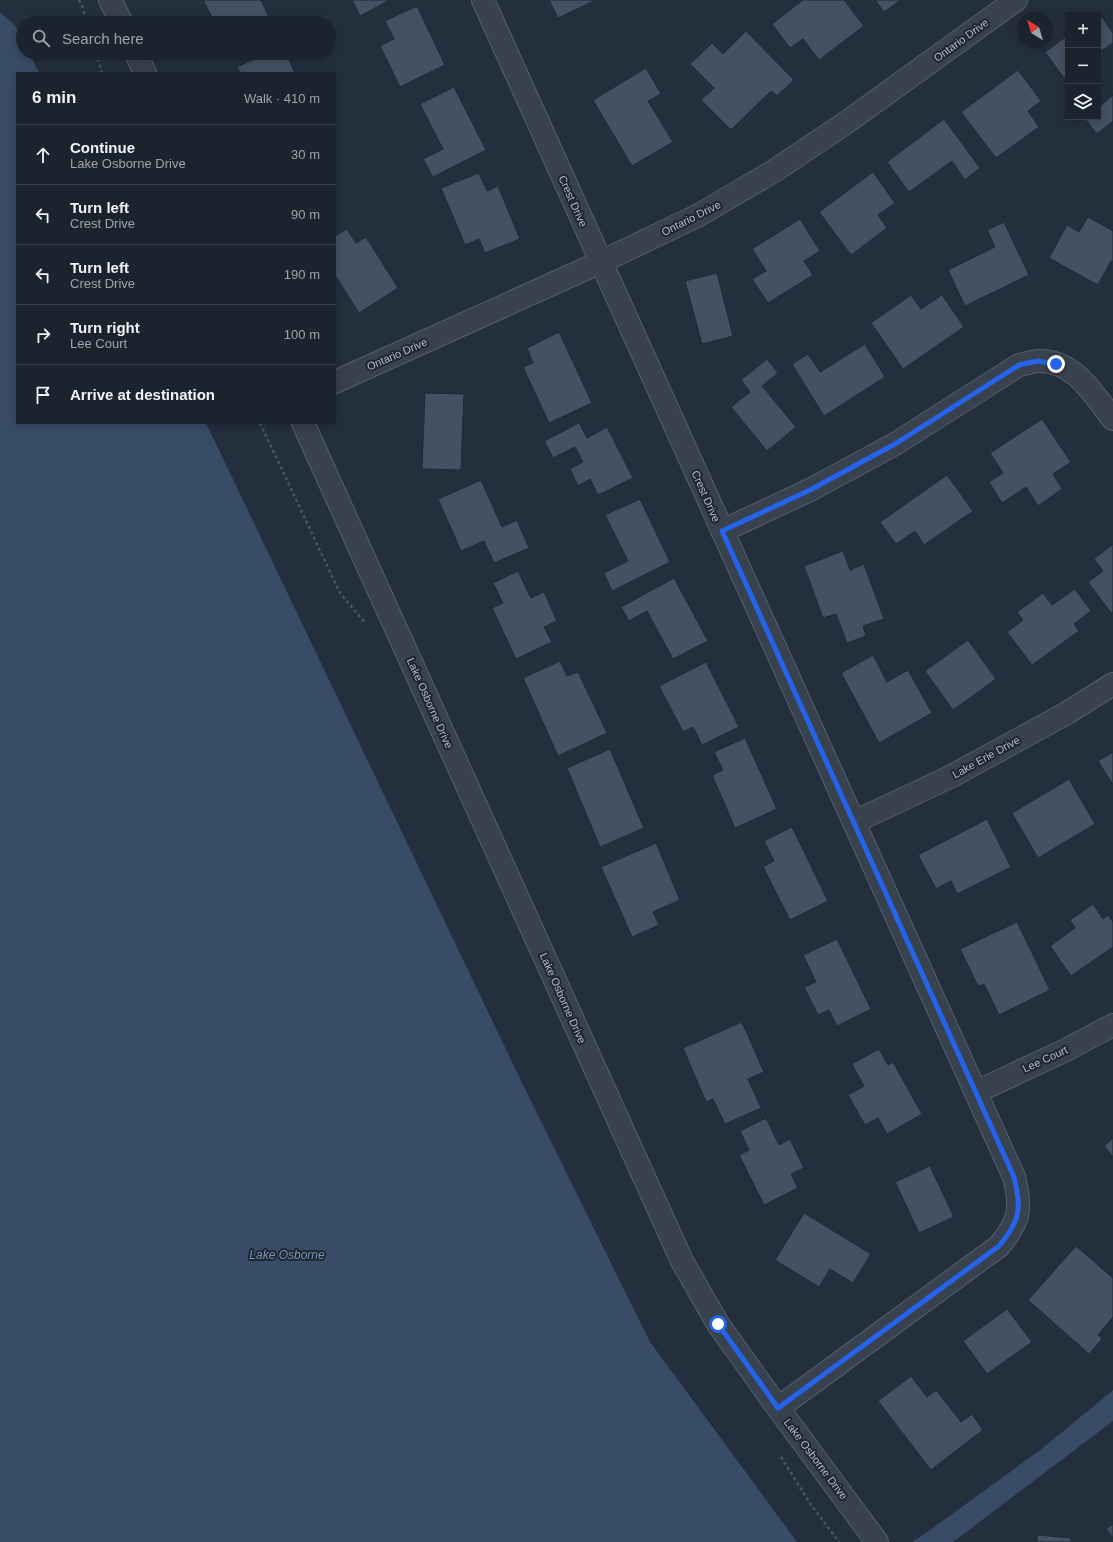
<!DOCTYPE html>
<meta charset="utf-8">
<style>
:root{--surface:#1b232e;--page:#282f3a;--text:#f1f3f6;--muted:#a0a4aa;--line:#39404a}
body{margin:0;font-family:Helvetica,sans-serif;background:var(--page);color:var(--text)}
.controls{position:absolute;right:12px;top:12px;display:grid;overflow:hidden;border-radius:0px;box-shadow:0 2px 10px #0003}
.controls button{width:36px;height:36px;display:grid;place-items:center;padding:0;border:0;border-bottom:1px solid var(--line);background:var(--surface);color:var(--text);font:20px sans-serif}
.compass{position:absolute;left:1017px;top:12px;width:36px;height:36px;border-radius:50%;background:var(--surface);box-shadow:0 2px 10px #0003;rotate:322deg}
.stop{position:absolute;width:12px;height:12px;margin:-9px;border:3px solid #2563eb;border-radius:50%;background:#fff}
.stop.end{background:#2563eb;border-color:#fff;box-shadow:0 1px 4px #0008}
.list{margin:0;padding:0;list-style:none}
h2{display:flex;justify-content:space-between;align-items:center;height:52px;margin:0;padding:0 16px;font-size:17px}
h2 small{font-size:13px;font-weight:400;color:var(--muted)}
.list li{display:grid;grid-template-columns:26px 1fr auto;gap:12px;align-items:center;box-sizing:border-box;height:60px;padding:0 16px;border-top:1px solid var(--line)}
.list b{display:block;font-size:15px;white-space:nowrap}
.list p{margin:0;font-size:13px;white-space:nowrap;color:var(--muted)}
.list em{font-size:13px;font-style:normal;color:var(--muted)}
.icon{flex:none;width:22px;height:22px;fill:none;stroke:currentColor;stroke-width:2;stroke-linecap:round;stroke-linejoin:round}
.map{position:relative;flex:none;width:1113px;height:1542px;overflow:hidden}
.search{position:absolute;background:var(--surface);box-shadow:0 2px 10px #0003;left:16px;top:16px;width:320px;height:44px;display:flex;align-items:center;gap:10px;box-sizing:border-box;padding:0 14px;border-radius:22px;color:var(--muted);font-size:15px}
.panel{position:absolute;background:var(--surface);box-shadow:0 2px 10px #0003;left:16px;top:72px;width:320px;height:352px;border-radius:0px}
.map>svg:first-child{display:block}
.water{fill:#394c67}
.building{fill:#455162;stroke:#1f2835}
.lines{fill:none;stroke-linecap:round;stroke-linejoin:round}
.minor-casing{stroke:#565f6c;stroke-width:24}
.path{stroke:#44595c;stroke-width:2.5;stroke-dasharray:3 3;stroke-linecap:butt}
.minor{stroke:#38414e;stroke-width:22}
.route{stroke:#2563eb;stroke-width:5}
.labels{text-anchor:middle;stroke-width:4;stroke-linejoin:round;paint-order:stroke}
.street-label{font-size:11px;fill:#b4bcc9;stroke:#1d2633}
.water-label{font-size:12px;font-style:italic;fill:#7c92b1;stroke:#1d2633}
</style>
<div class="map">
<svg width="1113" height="1542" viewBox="0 0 1113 1542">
<rect width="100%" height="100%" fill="#242f3e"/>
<g class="water">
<path d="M0 12C16 26 23 30 23 53H29L39 73H17V423H206L523 1085 650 1342 797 1542H0Z"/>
<path d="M1113 1390V1421L953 1542H912L926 1533 1043 1448Z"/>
</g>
<g class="building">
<path d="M203 0H261L270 19 261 23H215Z"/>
<path d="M352 0H387L388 1 360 16Z"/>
<path d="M549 0H593L594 1 558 18Z"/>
<path d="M803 0H844L864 26 819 60 803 39 790 48 772 24Z"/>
<path d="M875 0H901L884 12Z"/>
<path d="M417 6 445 65 400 87 380 46 394 39 385 21Z"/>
<path d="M1099 13 1113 33V43L1098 53V15H1096Z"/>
<path d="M746 31 794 80 777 96 771 91 731 130 701 100 714 88 690 64 712 43 723 54Z"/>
<path d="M1068 35V75L1064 78 1045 52Z"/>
<path d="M268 53H286L295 73H240L237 67Z"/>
<path d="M646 68 661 94 648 101 673 142 632 166 593 100Z"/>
<path d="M1018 70 1041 101 1028 111 1039 127 996 158 961 112Z"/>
<path d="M454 87 486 150 433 177 423 159 443 149 420 104Z"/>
<path d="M1113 95V121L1097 134 1085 119 1087 117H1098V108Z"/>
<path d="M944 119 980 168 965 180 952 161 909 192 887 162Z"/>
<path d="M873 172 895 203 878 215 887 228 851 255 819 212Z"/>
<path d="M479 173 487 191 498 186 520 239 485 253 479 239 465 245 441 188Z"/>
<path d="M1088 217 1113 231V262L1111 261 1098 285 1049 258 1067 225 1079 232Z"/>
<path d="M800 219 820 251 804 261 813 275 768 303 752 279 766 271 752 249Z"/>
<path d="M1004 222 1029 275 965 306 948 270 995 247 987 230Z"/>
<path d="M347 229 356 243 366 237 398 288 359 313 335 275V236Z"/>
<path d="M717 273 733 336 702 344 685 281Z"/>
<path d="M911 295 921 309 942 295 964 327 903 369 871 323Z"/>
<path d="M559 332 592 403 549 423 523 367 533 363 527 348Z"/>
<path d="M865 344 885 377 824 416 792 364 808 354 820 372Z"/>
<path d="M767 359 778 373 762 386 796 427 767 451 731 407 750 392 741 380Z"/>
<path d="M425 393 464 394 461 470 422 469Z"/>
<path d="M1042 419 1071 462 1053 474 1062 489 1038 506 1026 487 1002 503 989 482 1003 473 990 453Z"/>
<path d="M579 423 587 438 607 427 633 478 598 495 590 479 578 486 570 469 583 462 575 447 553 458 544 441Z"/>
<path d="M947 475 973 511 924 545 915 531 896 544 880 522Z"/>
<path d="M481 480 502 527 517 520 529 548 494 563 484 541 461 551 438 499Z"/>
<path d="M640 499 670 562 612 591 604 573 628 561 605 515Z"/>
<path d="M1113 544V612L1111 613 1088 582 1103 571 1094 559Z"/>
<path d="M843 551 850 570 864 564 884 619 863 626 866 636 847 643 836 614 823 618 804 566Z"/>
<path d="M518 571 531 598 544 592 557 621 544 627 552 642 516 659 492 608 503 603 493 583Z"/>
<path d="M674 578 708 641 673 659 647 611 629 621 621 607Z"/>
<path d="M1075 589 1091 611 1074 624 1079 631 1032 665 1007 632 1023 620 1017 612 1043 593 1052 605Z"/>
<path d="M968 640 996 679 953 710 925 671Z"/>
<path d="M873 655 887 682 908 670 932 713 879 743 841 673Z"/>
<path d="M560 661 567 676 578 672 607 733 558 756 523 678Z"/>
<path d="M706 662 739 727 702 745 693 727 683 732 659 686Z"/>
<path d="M745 738 777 809 735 828 712 775 723 770 714 752Z"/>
<path d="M610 749 644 828 600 847 567 768Z"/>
<path d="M1113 752V785L1098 761Z"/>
<path d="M1069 779 1095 824 1038 858 1012 813Z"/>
<path d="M987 819 1011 867 957 894 951 881 936 889 918 855Z"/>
<path d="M792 827 828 901 790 920 763 867 774 861 764 841Z"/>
<path d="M656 843 680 900 653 912 659 925 632 937 601 867Z"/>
<path d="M1093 904 1103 919 1108 915 1113 922V947L1071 976 1050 946 1075 928 1070 920Z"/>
<path d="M1017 922 1050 990 999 1015 984 984 978 986 960 949Z"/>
<path d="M837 939 871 1009 837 1026 829 1010 818 1015 804 987 816 982 803 955Z"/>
<path d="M742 1022 764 1072 748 1079 761 1108 725 1124 713 1099 706 1102 683 1048Z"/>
<path d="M879 1049 888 1065 893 1062 922 1114 887 1134 878 1118 865 1125 848 1095 864 1086 852 1064Z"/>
<path d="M766 1118 779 1145 790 1139 804 1168 791 1174 798 1188 764 1205 739 1155 749 1150 740 1131Z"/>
<path d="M1113 1138V1157L1104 1146Z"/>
<path d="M930 1166 954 1217 919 1233 895 1182Z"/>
<path d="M804 1213 871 1254 853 1283 830 1269 819 1287 775 1260Z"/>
<path d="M1076 1246 1113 1278V1317L1098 1335 1102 1339 1089 1354 1028 1300Z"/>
<path d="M1007 1309 1032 1342 987 1374 963 1341Z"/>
<path d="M911 1376 927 1397 936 1390 961 1422 972 1414 983 1430 931 1470 878 1401Z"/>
<path d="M1113 1524V1538L1106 1529Z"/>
<path d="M1037 1535 1071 1538V1542H1037Z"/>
</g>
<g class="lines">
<defs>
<g id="minor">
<path d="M110 0 122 23"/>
<path d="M483 0 1014 1177C1022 1208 1020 1221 999 1246L778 1408"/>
<path d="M136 53 145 73"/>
<path d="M335 382 601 262 699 215 774 171 847 122 1016 0"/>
<path d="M303 423 682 1261 718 1324 778 1408 877 1542"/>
<path d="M722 531 810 490 895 444 1019 365C1025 364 1031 362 1037 361 1074 359 1093 394 1113 419"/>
<path d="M854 822 950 777 1067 713 1113 684"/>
<path d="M976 1092 1066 1050 1113 1025"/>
</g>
</defs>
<use href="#minor" class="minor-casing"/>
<g class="path">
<path d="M79 0 82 6 87 23"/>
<path d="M96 53 102 73"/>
<path d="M260 423 340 593 366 624"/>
<path d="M781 1457 811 1505 839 1542"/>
</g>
<use href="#minor" class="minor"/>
</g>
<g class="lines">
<path class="route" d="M718 1324 778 1408 999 1246C1020 1221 1022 1208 1014 1177L722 531 810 490 895 444 1019 365 1037 361 1056 364"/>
</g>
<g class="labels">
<g class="street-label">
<text transform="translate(961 40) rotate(-36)" y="4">Ontario Drive</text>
<text transform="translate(573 201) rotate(66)" y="4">Crest Drive</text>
<text transform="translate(691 218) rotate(-27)" y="4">Ontario Drive</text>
<text transform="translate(397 354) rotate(-24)" y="4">Ontario Drive</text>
<text transform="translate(706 496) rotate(66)" y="4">Crest Drive</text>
<text transform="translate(430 703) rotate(66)" y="4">Lake Osborne Drive</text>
<text transform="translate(986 757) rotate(-29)" y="4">Lake Erie Drive</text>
<text transform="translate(563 998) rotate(66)" y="4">Lake Osborne Drive</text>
<text transform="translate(1045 1059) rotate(-25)" y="4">Lee Court</text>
<text transform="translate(816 1459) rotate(53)" y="4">Lake Osborne Drive</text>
</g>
<g class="water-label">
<text x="287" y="1259">Lake Osborne</text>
</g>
</g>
</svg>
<div class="controls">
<button>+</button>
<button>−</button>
<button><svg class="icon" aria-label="layers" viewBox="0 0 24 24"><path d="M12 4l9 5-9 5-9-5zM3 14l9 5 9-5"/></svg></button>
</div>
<svg class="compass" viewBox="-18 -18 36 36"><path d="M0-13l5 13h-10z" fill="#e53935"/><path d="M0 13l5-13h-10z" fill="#a0a4aa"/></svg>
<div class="stop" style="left:718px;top:1324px"></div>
<div class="stop end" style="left:1056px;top:364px"></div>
<div class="search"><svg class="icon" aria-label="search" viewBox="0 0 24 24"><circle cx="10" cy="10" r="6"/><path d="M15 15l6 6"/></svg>Search here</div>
<section class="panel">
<h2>6 min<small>Walk · 410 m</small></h2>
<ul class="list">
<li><svg class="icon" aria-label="ahead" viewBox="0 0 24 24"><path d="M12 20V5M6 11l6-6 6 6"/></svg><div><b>Continue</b><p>Lake Osborne Drive</p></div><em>30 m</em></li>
<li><svg class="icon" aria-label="left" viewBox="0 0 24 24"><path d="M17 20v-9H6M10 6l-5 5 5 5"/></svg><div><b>Turn left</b><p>Crest Drive</p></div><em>90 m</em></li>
<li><svg class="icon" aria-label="left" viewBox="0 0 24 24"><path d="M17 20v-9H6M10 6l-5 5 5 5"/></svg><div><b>Turn left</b><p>Crest Drive</p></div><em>190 m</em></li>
<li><svg class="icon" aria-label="right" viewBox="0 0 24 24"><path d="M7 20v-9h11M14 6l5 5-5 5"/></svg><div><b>Turn right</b><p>Lee Court</p></div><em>100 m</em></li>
<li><svg class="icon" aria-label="arrive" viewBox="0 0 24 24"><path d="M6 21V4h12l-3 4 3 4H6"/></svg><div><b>Arrive at destination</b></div></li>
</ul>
</section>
</div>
